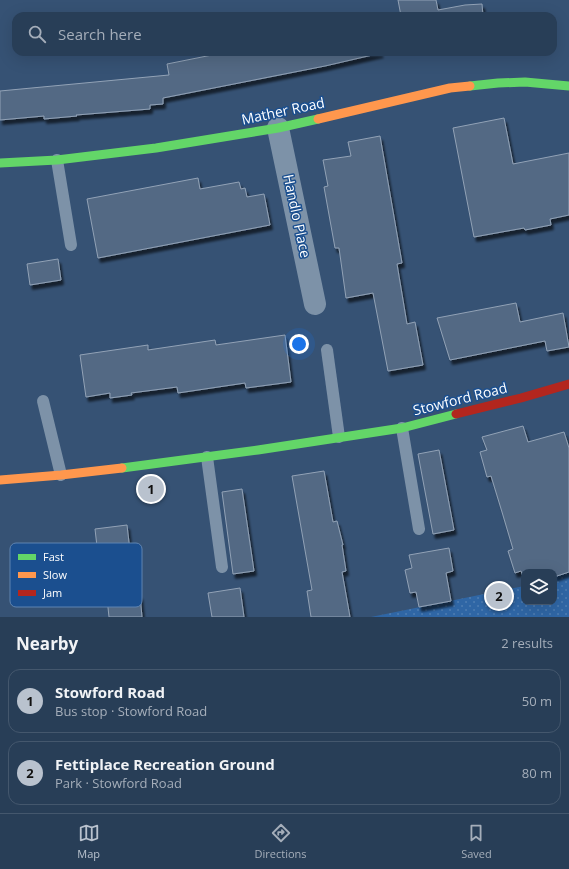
<!DOCTYPE html>
<meta charset="utf-8">
<style>
:root{--surface:#283e57;--page:#344961;--text:#f1f3f6;--muted:#a5aeba;--line:#44576d;--accent:#b9c2ce}
body{margin:0;font-family:"Open Sans",sans-serif;background:var(--page);color:var(--text)}
.controls{position:absolute;right:12px;bottom:12px;display:grid;overflow:hidden;border-radius:8px;box-shadow:0 4px 16px #0002}
.controls button{width:36px;height:36px;display:grid;place-items:center;padding:0;border:0;border-bottom:1px solid var(--line);background:var(--surface);color:var(--text);font:20px sans-serif}
.you{position:absolute;left:299px;top:344px;width:14px;height:14px;margin:-10px;border:3px solid #fff;border-radius:50%;background:#1a73e8;box-shadow:0 0 0 6px #1a73e833}
.badge{display:grid;place-items:center;width:26px;height:26px;border-radius:50%;background:var(--accent);color:#111;font-size:13px;font-weight:700}
.pin{position:absolute;translate:-50% -50%;border:2px solid #fff;box-shadow:0 1px 4px #0006}
.list{margin:0;padding:0;list-style:none}
h2{display:flex;justify-content:space-between;align-items:center;height:52px;margin:0;padding:0 16px;font-size:17px}
h2 small{font-size:13px;font-weight:400;color:var(--muted)}
.list li{display:grid;grid-template-columns:26px 1fr auto;gap:12px;align-items:center;box-sizing:border-box;height:64px;margin:0 8px 8px;padding:0 8px;border:1px solid var(--line);border-radius:12px}
.list b{display:block;font-size:15px;white-space:nowrap}
.list p{margin:0;font-size:13px;white-space:nowrap;color:var(--muted)}
.list em{font-size:13px;font-style:normal;color:var(--muted)}
.icon{flex:none;width:22px;height:22px;fill:none;stroke:currentColor;stroke-width:2;stroke-linecap:round;stroke-linejoin:round}
.map{position:relative;flex:none;width:569px;height:617px;overflow:hidden}
.search{position:absolute;background:var(--surface);box-shadow:0 4px 16px #0002;left:12px;right:12px;top:12px;height:44px;display:flex;align-items:center;gap:10px;box-sizing:border-box;padding:0 14px;border-radius:12px;color:var(--muted);font-size:15px}
.sheet{height:196px;background:var(--surface)}
nav{display:flex;justify-content:space-around;align-items:center;box-sizing:border-box;height:56px;border-top:1px solid var(--line);background:var(--surface);font-size:11px;color:var(--muted)}
nav a{display:grid;justify-items:center;gap:2px}
nav .on{color:var(--accent)}
.map>svg:first-child{display:block}
.park{fill:url(#park-dots)}
.building{fill:#526984;stroke:#92a2b6;filter:url(#shadow)}
.lines{fill:none;stroke-linecap:round;stroke-linejoin:round}
.lane{stroke:#7d92a8;stroke-width:12}
.street{stroke:#7d92a8;stroke-width:22}
.fast{stroke:#63d668;stroke-width:9}
.slow{stroke:#ff974d;stroke-width:9}
.jam{stroke:#b3261e;stroke-width:9}
.labels{text-anchor:middle;stroke-width:3;stroke-linejoin:round;paint-order:stroke}
.street-label{font-size:14px;fill:#fff;stroke:#1b4f8f}
.key{fill:#1b4f8f;stroke:#5f84b1;stroke-width:1}
.key-label{font-size:11px;fill:#fff}
</style>
<div class="map">
<svg width="569" height="617" viewBox="0 0 569 617">
<defs>
<pattern id="park-dots" width="8" height="8" patternUnits="userSpaceOnUse"><rect width="8" height="8" fill="#2f66a5"/><path d="M2 2h.1M6 6h.1" fill="none" stroke="#4e7db2" stroke-width="1.8" stroke-linecap="round"/></pattern>
<filter id="shadow"><feDropShadow dx="2.5" dy="4.5" stdDeviation="1" flood-color="#0009"/></filter>
</defs>
<rect width="100%" height="100%" fill="#365274"/>
<path class="park" d="M569 572V617H371L524 586V602H554V577Z"/>
<g class="building">
<path d="M398 0H436L438 10 465 5 482 4 483 16H401Z"/>
<path d="M227 52H380L381 53 325 66 163 98V104L150 105V109L76 115 77 116 44 119V116L0 120V91L169 75 167 64Z"/>
<path d="M504 118 513 164 569 153V215L550 219 551 225 525 230 524 228 474 237 453 128Z"/>
<path d="M380 136 402 263 397 264 407 324 415 322 423 365 388 371 373 293 346 298 339 248H335L324 187 328 186 323 160 351 156 348 142Z"/>
<path d="M198 178 200 189 239 182 241 189 245 188 247 197 264 194 270 225 98 258 87 199Z"/>
<path d="M58 259 61 280 30 285 27 264Z"/>
<path d="M516 303 520 322 563 313 569 347 547 351 545 341 450 360 437 318Z"/>
<path d="M285 335 291 382 246 388 245 383 178 393 177 387 131 393 132 395 110 398V393L86 397 80 355 148 345V350L215 340 216 345Z"/>
<path d="M523 426 528 442 564 432 569 448V572L554 577V572H524V580L521 571 515 573 508 551 513 549 502 512 491 476 487 477 480 452 487 450 482 437Z"/>
<path d="M439 450 454 530 433 534 418 454Z"/>
<path d="M324 471 333 522 337 521 343 545H342L346 571 342 572 350 617H311L307 591 312 590 292 476Z"/>
<path d="M242 489 254 571 233 574 222 492Z"/>
<path d="M127 525 135 595H140L142 617H109L107 598 103 599 95 529Z"/>
<path d="M449 548 453 571 446 573 451 601 419 607 416 592 410 593 405 570 412 568 409 555Z"/>
<path d="M240 588 244 617H212L208 593Z"/>
</g>
<g class="lines">
<g class="lane">
<path d="M57 160 71 245"/>
<path d="M327 350 339 437"/>
<path d="M43 401 61 475"/>
<path d="M402 428 419 529"/>
<path d="M207 457 222 567"/>
</g>
<path class="street" d="M278 128 315 304"/>
<g class="fast">
<path d="M470 86 498 83 525 82 569 86"/>
<path d="M0 163 57 160 156 148 278 128 318 119"/>
<path d="M122 468 258 450 402 428 456 414"/>
</g>
<g class="slow">
<path d="M318 119 450 88 470 86"/>
<path d="M0 480 61 475 122 468"/>
</g>
<path class="jam" d="M456 414 521 398 569 384"/>
</g>
<g class="labels">
<g class="street-label">
<text transform="translate(283 111) rotate(-12)" y="5">Mather Road</text>
<text transform="translate(297 216) rotate(78)" y="5">Handlo Place</text>
<text transform="translate(460 399) rotate(-14)" y="5">Stowford Road</text>
</g>
</g>
<rect x="10" y="543" width="132" height="64" rx="6" class="key"/>
<rect x="18" y="554" width="18" height="6" fill="#63d668"/>
<rect x="18" y="572" width="18" height="6" fill="#ff974d"/>
<rect x="18" y="590" width="18" height="6" fill="#b3261e"/>
<g class="key-label">
<text x="43" y="561">Fast</text>
<text x="43" y="579">Slow</text>
<text x="43" y="597">Jam</text>
</g>
</svg>
<div class="controls">
<button><svg class="icon" aria-label="layers" viewBox="0 0 24 24"><path d="M12 4l9 5-9 5-9-5zM3 14l9 5 9-5"/></svg></button>
</div>
<div class="you"></div>
<div class="pin badge" style="left:151px;top:489px">1</div>
<div class="pin badge" style="left:499px;top:596px">2</div>
<div class="search"><svg class="icon" aria-label="search" viewBox="0 0 24 24"><circle cx="10" cy="10" r="6"/><path d="M15 15l6 6"/></svg>Search here</div>
</div>
<section class="sheet">
<h2>Nearby<small>2 results</small></h2>
<ul class="list">
<li><span class="badge">1</span><div><b>Stowford Road</b><p>Bus stop · Stowford Road</p></div><em>50 m</em></li>
<li><span class="badge">2</span><div><b>Fettiplace Recreation Ground</b><p>Park · Stowford Road</p></div><em>80 m</em></li>
</ul>
</section>
<nav>
<a class="on"><svg class="icon" aria-label="map" viewBox="0 0 24 24"><path d="M3 6l6-2 6 2 6-2v14l-6 2-6-2-6 2zM9 4v14M15 6v14"/></svg>Map</a>
<a><svg class="icon" aria-label="directions" viewBox="0 0 24 24"><path d="M12 3l9 9-9 9-9-9zM9 14v-3h6M13 9l2 2-2 2"/></svg>Directions</a>
<a><svg class="icon" aria-label="saved" viewBox="0 0 24 24"><path d="M7 4h10v16l-5-4-5 4z"/></svg>Saved</a>
</nav>
